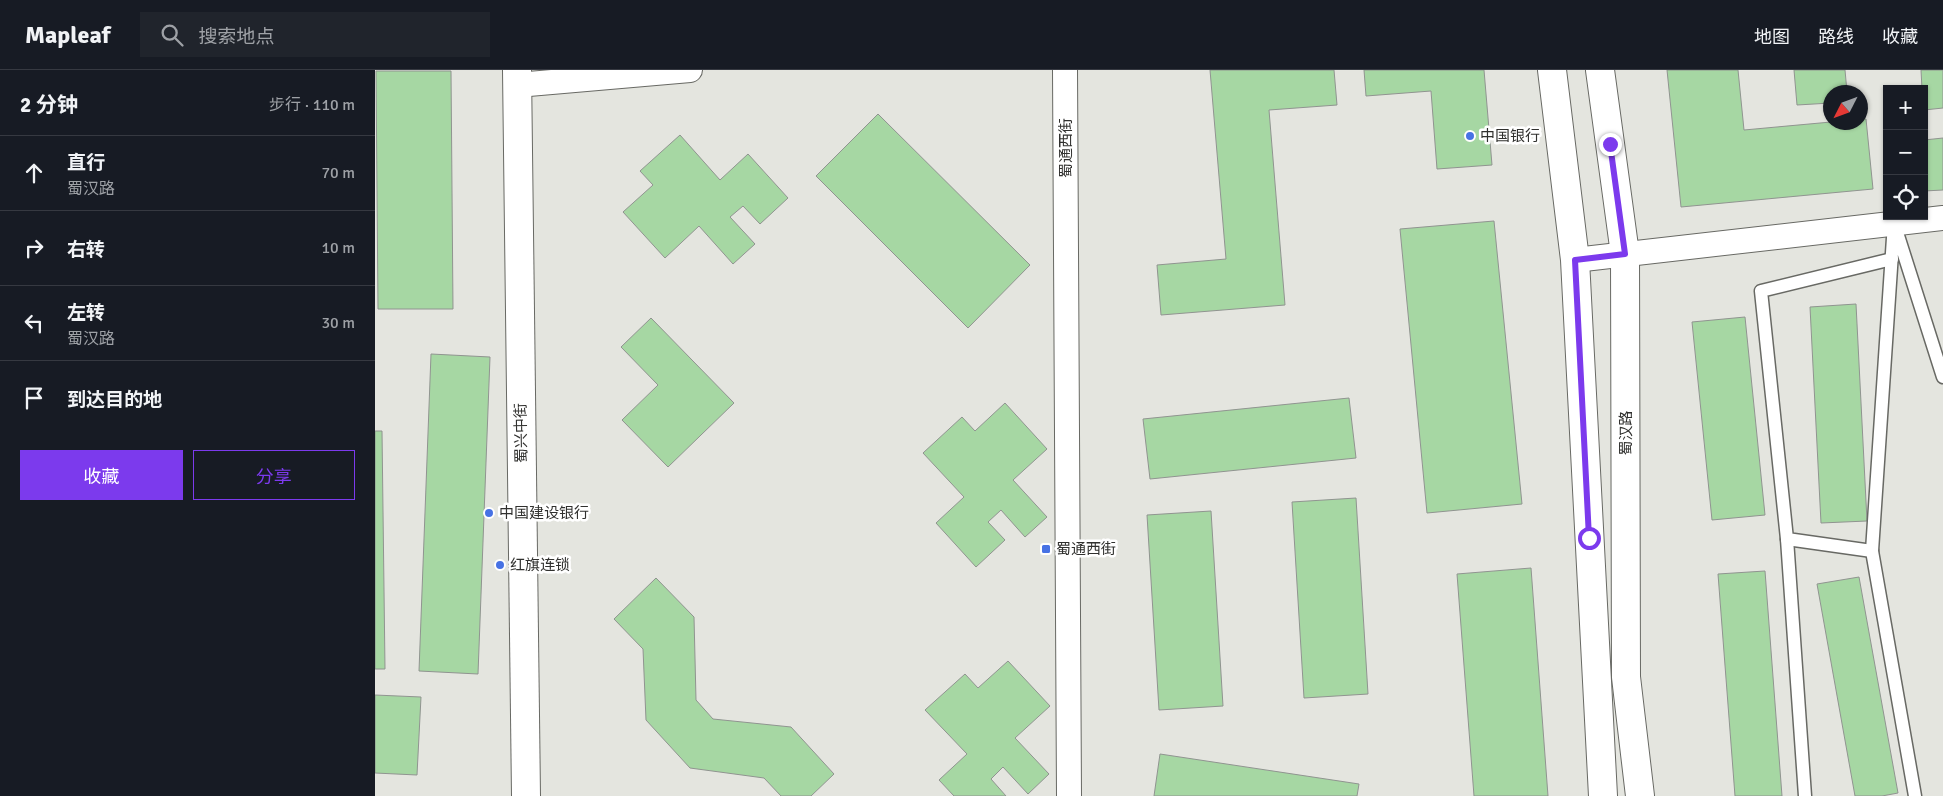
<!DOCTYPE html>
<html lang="zh">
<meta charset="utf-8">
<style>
:root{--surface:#171b24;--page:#20242c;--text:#f1f3f6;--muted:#9ea1a6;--line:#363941;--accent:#7c3aed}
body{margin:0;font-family:Signika,"Noto Sans SC",sans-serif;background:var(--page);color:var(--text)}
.controls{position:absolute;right:15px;top:15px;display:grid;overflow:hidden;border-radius:0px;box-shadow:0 1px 4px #0004}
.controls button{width:45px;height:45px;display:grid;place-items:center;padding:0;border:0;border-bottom:1px solid var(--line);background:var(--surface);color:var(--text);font:25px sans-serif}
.compass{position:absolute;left:1448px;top:15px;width:45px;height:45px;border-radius:50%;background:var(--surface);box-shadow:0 1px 4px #0004;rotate:228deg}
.stop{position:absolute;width:15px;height:15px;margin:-11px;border:4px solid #7c3aed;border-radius:50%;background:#fff}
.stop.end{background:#7c3aed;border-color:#fff;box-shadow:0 1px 5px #0008}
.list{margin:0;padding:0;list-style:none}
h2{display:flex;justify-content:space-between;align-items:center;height:65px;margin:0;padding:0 20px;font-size:21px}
h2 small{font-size:16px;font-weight:400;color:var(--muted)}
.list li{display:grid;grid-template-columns:32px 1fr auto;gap:15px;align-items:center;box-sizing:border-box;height:75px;padding:0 20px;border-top:1px solid var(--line)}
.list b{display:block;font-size:19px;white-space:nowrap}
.list p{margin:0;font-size:16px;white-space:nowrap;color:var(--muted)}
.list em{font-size:16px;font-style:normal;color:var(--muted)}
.actions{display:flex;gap:10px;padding:15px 20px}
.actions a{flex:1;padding:11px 0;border:1px solid var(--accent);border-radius:0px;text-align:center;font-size:18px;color:var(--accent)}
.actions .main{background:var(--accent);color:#fff}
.icon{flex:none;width:28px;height:28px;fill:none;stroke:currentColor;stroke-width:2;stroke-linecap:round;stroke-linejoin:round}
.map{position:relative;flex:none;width:1568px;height:726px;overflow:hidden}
header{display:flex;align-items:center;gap:30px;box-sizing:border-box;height:70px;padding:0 25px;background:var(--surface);border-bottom:1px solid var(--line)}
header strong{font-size:24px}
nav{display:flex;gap:28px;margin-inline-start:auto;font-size:18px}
.search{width:350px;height:45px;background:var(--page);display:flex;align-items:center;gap:12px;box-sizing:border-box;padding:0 18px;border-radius:0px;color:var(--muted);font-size:19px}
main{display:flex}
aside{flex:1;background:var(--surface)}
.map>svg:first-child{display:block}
.building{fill:#a6d7a3;stroke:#909490}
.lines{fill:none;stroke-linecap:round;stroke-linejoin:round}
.lane-casing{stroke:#686964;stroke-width:15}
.street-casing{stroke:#686964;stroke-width:26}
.secondary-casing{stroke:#686964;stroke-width:30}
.primary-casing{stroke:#686964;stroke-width:30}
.lane{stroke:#fff;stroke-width:12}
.street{stroke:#fff;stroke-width:24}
.secondary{stroke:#fff;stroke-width:28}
.primary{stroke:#fff;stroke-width:28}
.route{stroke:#7c3aed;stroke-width:6}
.poi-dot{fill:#4772e4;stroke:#fff;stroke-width:2}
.labels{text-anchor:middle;stroke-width:5;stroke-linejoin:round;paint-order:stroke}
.poi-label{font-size:15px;fill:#30302e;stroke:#fff;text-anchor:start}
.street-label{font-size:15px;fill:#30302e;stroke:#fff}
</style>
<header>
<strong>Mapleaf</strong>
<div class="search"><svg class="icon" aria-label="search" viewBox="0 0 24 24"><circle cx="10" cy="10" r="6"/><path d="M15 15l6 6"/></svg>搜索地点</div>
<nav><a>地图</a><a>路线</a><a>收藏</a></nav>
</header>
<main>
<aside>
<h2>2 分钟<small>步行 · 110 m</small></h2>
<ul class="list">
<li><svg class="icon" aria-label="ahead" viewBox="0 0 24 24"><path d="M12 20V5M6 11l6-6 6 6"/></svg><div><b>直行</b><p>蜀汉路</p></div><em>70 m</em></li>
<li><svg class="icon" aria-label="right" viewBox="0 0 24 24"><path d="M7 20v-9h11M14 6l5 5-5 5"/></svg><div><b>右转</b></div><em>10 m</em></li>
<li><svg class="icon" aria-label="left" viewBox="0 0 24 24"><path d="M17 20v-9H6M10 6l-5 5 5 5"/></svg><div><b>左转</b><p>蜀汉路</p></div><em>30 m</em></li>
<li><svg class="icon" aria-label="arrive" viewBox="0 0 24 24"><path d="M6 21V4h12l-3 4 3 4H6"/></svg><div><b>到达目的地</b></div></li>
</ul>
<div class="actions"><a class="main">收藏</a><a>分享</a></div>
</aside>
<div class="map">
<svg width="1568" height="726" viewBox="0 0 1568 726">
<rect width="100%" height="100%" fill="#e4e5df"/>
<g class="building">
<path d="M835 0H959L962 35 894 40 910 235 786 245 782 195 851 189Z"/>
<path d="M989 0H1109L1117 95 1062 99 1056 21 991 26Z"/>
<path d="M1292 0H1363L1369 60 1456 52H1486V49H1491L1498 119 1306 137Z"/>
<path d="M1419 0H1470L1472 22H1456V33L1422 35Z"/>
<path d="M1546 0H1568V38L1549 40V19H1547Z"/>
<path d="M1 1H76L78 239H3Z"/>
<path d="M503 44 655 195 593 258 441 106Z"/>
<path d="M305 65 345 110 373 84 413 128 385 154 368 136 355 147 380 174 358 194 324 156 290 188 248 142 278 115 265 101Z"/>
<path d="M1568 68V120L1549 121V70Z"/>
<path d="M1119 151 1147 434 1052 443 1025 159Z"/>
<path d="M1481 234 1492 451 1446 453 1435 237Z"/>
<path d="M1370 247 1390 445 1337 450 1317 252Z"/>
<path d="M276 248 359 333 293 397 247 350 283 315 246 277Z"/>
<path d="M56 284 115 287 103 604 44 601Z"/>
<path d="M974 328 981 388 775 409 768 349Z"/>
<path d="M630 333 672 379 638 410 672 447 650 467 626 440 613 452 630 470 601 497 561 453 589 427 548 383 587 347 600 361Z"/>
<path d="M0 361H7L10 599H0Z"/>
<path d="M981 428 993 624 929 628 917 432Z"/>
<path d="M836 441 848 636 784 640 772 445Z"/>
<path d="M1156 498 1173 726H1099L1082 504Z"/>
<path d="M1390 501 1407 726H1360L1343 504Z"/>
<path d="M1484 507 1523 723 1507 726H1480L1442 514Z"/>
<path d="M281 508 319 547 321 630 338 649 416 657 459 704 436 726H406L389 708 315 698 271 650 268 579 239 549Z"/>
<path d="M633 591 675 636 640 668 674 704 653 724 628 697 616 709 631 726H579L564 710 592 684 550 640 590 604 603 618Z"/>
<path d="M0 625 46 627 42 705 0 703Z"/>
<path d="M785 684 984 714 982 726H779Z"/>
</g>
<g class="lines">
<defs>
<g id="lane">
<path d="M1412 469 1430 726"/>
<path d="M1497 481 1412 469 1386 221 1517 189"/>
<path d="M1540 726 1497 481 1519 153 1568 307"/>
</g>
<g id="street">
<path d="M690 0 694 726"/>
<path d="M142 15 315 0"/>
<path d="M1200 190 1568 148"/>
</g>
<path id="secondary" d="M142 0 151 726"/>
<g id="primary">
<path d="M1177 0 1200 190 1228 726"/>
<path d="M1225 0 1250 184 1251 607 1265 726"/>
</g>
</defs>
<use href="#lane" class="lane-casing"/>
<use href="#street" class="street-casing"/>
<use href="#secondary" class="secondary-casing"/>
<use href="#primary" class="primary-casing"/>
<use href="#lane" class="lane"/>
<use href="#street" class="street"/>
<use href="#secondary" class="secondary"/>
<use href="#primary" class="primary"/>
</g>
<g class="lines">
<path class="route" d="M1214 468 1200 190 1250 184 1235 74"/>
</g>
<g class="poi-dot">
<circle cx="1095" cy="66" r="5"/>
<circle cx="114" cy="443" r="5"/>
<rect x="666" y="474" width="10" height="10" rx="2.5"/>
<circle cx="125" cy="495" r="5"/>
</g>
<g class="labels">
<g class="poi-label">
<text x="1105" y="71">中国银行</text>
<text x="124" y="448">中国建设银行</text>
<text x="681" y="484">蜀通西街</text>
<text x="135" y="500">红旗连锁</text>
</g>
<g class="street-label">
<text transform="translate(691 78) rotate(-90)" y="5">蜀通西街</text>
<text transform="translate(146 363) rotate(-91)" y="5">蜀兴中街</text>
<text transform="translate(1251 363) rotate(-90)" y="5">蜀汉路</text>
</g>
</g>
</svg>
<div class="controls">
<button>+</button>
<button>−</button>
<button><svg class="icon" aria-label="locate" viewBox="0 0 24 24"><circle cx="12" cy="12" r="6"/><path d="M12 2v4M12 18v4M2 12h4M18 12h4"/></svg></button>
</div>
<svg class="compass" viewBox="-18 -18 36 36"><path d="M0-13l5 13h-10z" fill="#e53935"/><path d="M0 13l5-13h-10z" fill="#9ea1a6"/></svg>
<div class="stop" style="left:1214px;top:468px"></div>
<div class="stop end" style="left:1235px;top:74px"></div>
</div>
</main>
